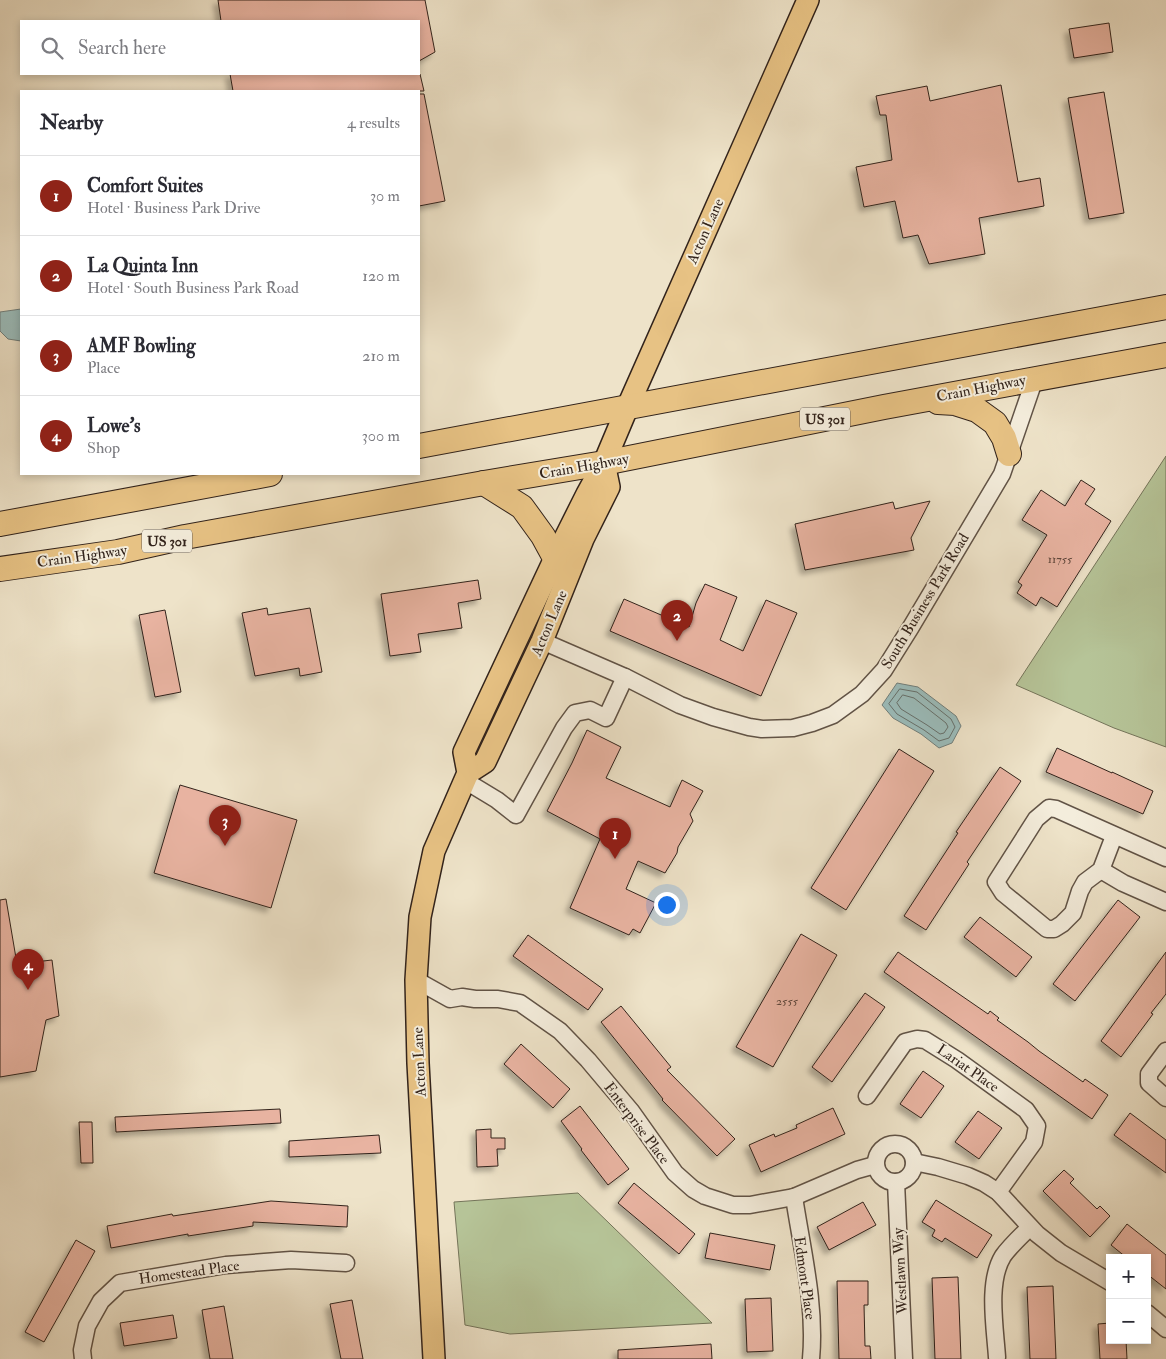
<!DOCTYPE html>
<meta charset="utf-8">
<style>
:root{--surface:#fff;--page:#f7f7f7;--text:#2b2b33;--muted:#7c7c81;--line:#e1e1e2;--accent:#8f2418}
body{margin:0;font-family:"IM FELL Double Pica",serif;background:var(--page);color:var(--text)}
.controls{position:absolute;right:15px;bottom:15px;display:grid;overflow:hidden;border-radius:0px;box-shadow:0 2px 8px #0003}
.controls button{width:45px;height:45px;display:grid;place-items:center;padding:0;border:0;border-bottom:1px solid var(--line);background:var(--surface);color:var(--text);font:25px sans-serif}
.you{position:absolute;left:666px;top:904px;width:18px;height:18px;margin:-12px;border:4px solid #fff;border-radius:50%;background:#1a73e8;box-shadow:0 0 0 8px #1a73e833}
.badge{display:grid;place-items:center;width:32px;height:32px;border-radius:50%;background:var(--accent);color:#fff;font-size:16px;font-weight:700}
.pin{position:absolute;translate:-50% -41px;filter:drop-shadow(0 1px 2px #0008)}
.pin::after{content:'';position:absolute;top:26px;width:18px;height:15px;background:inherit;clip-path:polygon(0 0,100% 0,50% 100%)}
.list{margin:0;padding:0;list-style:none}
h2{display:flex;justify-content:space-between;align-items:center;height:65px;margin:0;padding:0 20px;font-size:21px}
h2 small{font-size:16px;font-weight:400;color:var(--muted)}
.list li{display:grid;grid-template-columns:32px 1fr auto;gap:15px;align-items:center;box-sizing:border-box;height:80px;padding:0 20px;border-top:1px solid var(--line)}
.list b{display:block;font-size:19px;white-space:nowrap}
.list p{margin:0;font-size:16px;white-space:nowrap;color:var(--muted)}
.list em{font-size:16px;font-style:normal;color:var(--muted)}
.icon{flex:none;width:28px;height:28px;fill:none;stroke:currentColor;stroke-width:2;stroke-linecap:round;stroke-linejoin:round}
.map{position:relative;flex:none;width:1166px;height:1359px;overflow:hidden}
.search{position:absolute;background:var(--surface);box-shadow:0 2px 8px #0003;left:20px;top:20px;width:400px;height:55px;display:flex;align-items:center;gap:12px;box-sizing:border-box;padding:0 18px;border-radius:0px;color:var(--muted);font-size:19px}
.panel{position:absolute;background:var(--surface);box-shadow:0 2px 8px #0003;left:20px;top:90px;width:400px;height:385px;border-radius:0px}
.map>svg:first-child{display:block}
.green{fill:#b6c498;stroke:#74745a}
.water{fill:#9bbdbc;stroke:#717f7c}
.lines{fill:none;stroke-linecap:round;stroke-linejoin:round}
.shore{stroke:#66706c;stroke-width:1}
.building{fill:#e8b3a1;stroke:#32231b;filter:url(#shadow)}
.minor-casing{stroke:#615346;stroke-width:19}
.major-casing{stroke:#32231b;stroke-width:24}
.highway-casing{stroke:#32231b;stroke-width:26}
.minor{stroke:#f4eddc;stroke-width:16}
.major{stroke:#e7c284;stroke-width:21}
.highway{stroke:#e7c284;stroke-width:24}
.labels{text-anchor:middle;stroke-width:4;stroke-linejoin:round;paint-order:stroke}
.number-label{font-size:12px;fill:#60473c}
.shield{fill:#f4eddc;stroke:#6c6055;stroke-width:1}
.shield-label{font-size:14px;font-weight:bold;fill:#32231b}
.street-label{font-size:15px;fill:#32231b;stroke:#f4eddc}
</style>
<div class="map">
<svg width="1166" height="1359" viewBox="0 0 1166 1359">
<defs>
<filter id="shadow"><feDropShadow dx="-4.5" dy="4.5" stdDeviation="2.5" flood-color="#0004"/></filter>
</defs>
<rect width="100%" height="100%" fill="#eee3c9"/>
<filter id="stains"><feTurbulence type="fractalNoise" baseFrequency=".004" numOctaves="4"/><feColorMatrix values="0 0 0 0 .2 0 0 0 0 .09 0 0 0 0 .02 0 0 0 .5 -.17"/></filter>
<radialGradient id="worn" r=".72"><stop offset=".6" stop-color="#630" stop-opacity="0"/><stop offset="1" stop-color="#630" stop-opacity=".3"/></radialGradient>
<g class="green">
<path d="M1166 456V747L1114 728 1016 685Z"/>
<path d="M578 1193 712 1323 510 1334 465 1325 454 1202Z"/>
</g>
<g class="water">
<path d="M21 309V341L8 339 0 331V312Z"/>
<path d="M897 683 918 687 956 716 961 726 952 743 939 748 921 734 893 718 882 705Z"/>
</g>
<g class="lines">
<g class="shore">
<path d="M900 689 917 692 951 719 955 727 949 738 939 741 924 730 897 714 889 704Z"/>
<path d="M903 695 914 698 946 723 948 727 944 733 940 734 927 725 901 709 897 703Z"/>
</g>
</g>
<g class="building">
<path d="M218 0H425L435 52 419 61V21H221Z"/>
<path d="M1109 23 1113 52 1074 58 1069 29Z"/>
<path d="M230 74H420L424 91H233Z"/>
<path d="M1001 85 1018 182 1040 178 1044 206 979 218 985 254 929 264 918 235 903 238 895 201 864 207 856 167 892 160 886 115H880L876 96 927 86 930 101Z"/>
<path d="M1104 92 1124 213 1089 219 1068 98Z"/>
<path d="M419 94H424L445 201 419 206Z"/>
<path d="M1081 480 1095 489 1085 504 1111 521 1057 607 1041 597 1036 606 1017 593 1022 585 1018 582 1047 535 1022 520 1041 490 1065 506Z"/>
<path d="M930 501 911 538 914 550 805 570 795 524 893 502 895 509Z"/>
<path d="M478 580 481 599 458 603 462 628 418 634 421 652 390 656 381 594Z"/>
<path d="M705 584 737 597 720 640 743 651 766 600 797 613 761 696 610 631 624 599 689 627 696 603Z"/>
<path d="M267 608 268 615 310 608 322 672 300 676 299 668 255 676 242 613Z"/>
<path d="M165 610 181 692 155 697 139 615Z"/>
<path d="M587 730 621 747 606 778 670 807 682 780 703 791 690 814 693 821 678 847 677 853 665 873 638 861 626 889 656 903 640 933 633 929 629 935 570 908 600 839 547 811 572 763Z"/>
<path d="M1057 748 1112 773V772L1153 791 1143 814 1046 772Z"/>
<path d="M899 749 934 771 846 910 811 888Z"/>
<path d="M1000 767 1021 781 967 862 969 864 926 930 904 916 958 833 956 832Z"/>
<path d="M180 785 297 820 271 908 154 873Z"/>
<path d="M6 899 17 964 52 960 59 1016 46 1020 36 1071 0 1077V900Z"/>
<path d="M1118 900 1140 917 1075 1001 1053 984Z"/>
<path d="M980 917 1032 957 1016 977 964 937Z"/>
<path d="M801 934 837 955 773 1067 736 1047Z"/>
<path d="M528 935 603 989 588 1010 513 956Z"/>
<path d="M898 952 988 1014 990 1011 999 1018 997 1020 1028 1042 1039 1051 1083 1082 1085 1079 1108 1095 1092 1119 884 972Z"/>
<path d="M1166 952V994L1151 1013 1153 1014 1121 1057 1101 1041Z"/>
<path d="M865 993 885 1007 832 1082 812 1067Z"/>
<path d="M621 1006 671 1067 667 1070 735 1139 717 1156 662 1100 663 1099 601 1022Z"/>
<path d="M521 1044 570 1089 553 1108 504 1064Z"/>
<path d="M923 1071 944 1086 921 1118 900 1104Z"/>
<path d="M580 1106 629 1169 608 1185 581 1150 582 1149 561 1121Z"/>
<path d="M833 1108 845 1134 761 1172 749 1145 774 1134 775 1137 797 1128 796 1125Z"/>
<path d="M280 1109 281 1123 116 1132 115 1117Z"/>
<path d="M978 1111 1002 1128 979 1159 955 1142Z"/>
<path d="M1130 1113 1166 1140V1173L1114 1135Z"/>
<path d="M79 1122H92L93 1163H81Z"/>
<path d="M491 1129V1138H505V1149H497L498 1166 477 1167 476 1130Z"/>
<path d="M379 1135 381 1153 289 1157V1141Z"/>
<path d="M1064 1170 1074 1179 1070 1183 1097 1209 1100 1206 1110 1216 1090 1237 1043 1191Z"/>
<path d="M634 1183 695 1234 679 1254 618 1203Z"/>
<path d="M936 1200 992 1235 977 1258 945 1238 942 1242 932 1236 935 1230 922 1222Z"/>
<path d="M271 1201 348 1206 347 1227 253 1222V1226L188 1236V1234L111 1248 107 1226 172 1214 173 1216Z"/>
<path d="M863 1202 876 1225 829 1250 817 1227Z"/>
<path d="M1127 1224 1166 1255V1289L1147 1274V1258H1127L1111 1245Z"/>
<path d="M710 1233 775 1245 770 1270 705 1258Z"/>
<path d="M76 1240 95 1251 44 1342 25 1332Z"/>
<path d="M958 1277 961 1359H935L932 1278Z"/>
<path d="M837 1281H868V1305H864L865 1346H870L871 1359H839Z"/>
<path d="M1053 1286 1056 1359H1030L1027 1287Z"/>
<path d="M771 1298 773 1351 747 1352 745 1299Z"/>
<path d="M352 1300 363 1359H341L330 1304Z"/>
<path d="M224 1306 233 1359H210L202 1310Z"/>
<path d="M173 1315 177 1338 124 1346 120 1323Z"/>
<path d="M1110 1323V1340H1126L1127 1359H1100L1098 1324Z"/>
<path d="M711 1344 712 1359H618V1350Z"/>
</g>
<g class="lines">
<defs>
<g id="minor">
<path d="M542 641 625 677 680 705 713 717 749 727 762 729 793 728 812 723 833 715 862 694 884 670 911 627 1002 474 1035 378"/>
<path d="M464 780 497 800 516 815 564 728 575 713 590 710 606 718 625 677"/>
<path d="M1114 836 1101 870 1085 882 1080 891 1073 913 1062 924 1054 929H1047L1003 893 996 882 1036 819 1049 808 1056 809 1166 858"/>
<path d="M1101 870 1123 883 1166 902"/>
<path d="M416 980 450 999 462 997 475 999H498L520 1003 560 1031 588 1060 631 1111 675 1173 693 1189 705 1196 733 1205H750L794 1197 857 1170 875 1165"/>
<path d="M1166 1051 1149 1074V1083L1166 1098"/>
<path d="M867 1096 905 1042 917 1039 925 1040 957 1060 1026 1110 1037 1126 1034 1142 998 1192"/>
<circle cx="895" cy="1163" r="19"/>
<path d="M914 1162 938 1167 968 1176 984 1183 998 1192 1037 1234 1061 1253 1110 1282"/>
<path d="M896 1182 904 1359"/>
<path d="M794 1197C802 1250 816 1305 811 1359"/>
<path d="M1147 1313 1166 1329"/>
<path d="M997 1357C995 1327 987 1282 1003 1256 1010 1246 1021 1236 1030 1227"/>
<path d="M83 1359 82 1350 87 1326 101 1301 120 1283 226 1265 291 1260 346 1263"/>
</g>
<g id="major">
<path d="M468 773 485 762 542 641 583 539 609 487 604 463"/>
<path d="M434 1359 418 1063 416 980 420 917 434 851 468 773 464 752 555 558 587 494 604 463 628 406 808 0"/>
</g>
<g id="highway">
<path d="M938 402 955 403 977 410 995 423 1004 438 1009 454"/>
<path d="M419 446 1166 307"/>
<path d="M484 483 522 507 543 536 555 558"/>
<path d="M0 524 270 474"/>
<path d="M0 569 118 552 185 537 484 483 604 463 884 407 1166 355"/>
</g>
</defs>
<use href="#minor" class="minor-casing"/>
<use href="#major" class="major-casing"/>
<use href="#highway" class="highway-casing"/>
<use href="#minor" class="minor"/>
<use href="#major" class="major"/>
<use href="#highway" class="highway"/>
</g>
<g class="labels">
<g class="number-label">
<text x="1060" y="563">11755</text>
<text x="787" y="1005">2555</text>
</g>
<g class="shield">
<rect x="800" y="407.5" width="50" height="23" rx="4"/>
<rect x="142" y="529.5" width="50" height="23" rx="4"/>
</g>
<g class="shield-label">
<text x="825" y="424">US 301</text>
<text x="167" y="546">US 301</text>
</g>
<g class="street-label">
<text transform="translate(705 231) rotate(-66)" y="5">Acton Lane</text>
<text transform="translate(981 388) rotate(-11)" y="5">Crain Highway</text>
<text transform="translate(584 466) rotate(-10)" y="5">Crain Highway</text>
<text transform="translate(82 556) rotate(-8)" y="5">Crain Highway</text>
<text transform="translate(925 601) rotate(-59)" y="5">South Business Park Road</text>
<text transform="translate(549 623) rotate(-67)" y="5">Acton Lane</text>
<text transform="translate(419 1062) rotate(-93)" y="5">Acton Lane</text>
<text transform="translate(968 1068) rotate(35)" y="5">Lariat Place</text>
<text transform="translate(637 1123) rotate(53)" y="5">Enterprise Place</text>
<text transform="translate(900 1271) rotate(-93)" y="5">Westlawn Way</text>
<text transform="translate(189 1272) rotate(-8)" y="5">Homestead Place</text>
<text transform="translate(805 1278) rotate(82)" y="5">Edmont Place</text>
</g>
</g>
<rect width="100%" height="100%" filter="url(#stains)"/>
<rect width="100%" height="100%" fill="url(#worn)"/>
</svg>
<div class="controls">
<button>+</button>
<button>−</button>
</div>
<div class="you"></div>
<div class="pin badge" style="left:615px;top:859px">1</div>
<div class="pin badge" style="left:677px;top:641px">2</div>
<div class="pin badge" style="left:225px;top:846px">3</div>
<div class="pin badge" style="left:28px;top:990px">4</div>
<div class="search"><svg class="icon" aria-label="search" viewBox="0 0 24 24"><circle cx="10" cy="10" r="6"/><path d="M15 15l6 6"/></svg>Search here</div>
<section class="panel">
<h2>Nearby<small>4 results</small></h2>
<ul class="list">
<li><span class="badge">1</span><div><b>Comfort Suites</b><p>Hotel · Business Park Drive</p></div><em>30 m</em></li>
<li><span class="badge">2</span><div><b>La Quinta Inn</b><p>Hotel · South Business Park Road</p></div><em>120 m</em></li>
<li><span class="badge">3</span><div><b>AMF Bowling</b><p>Place</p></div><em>210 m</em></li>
<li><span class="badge">4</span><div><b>Lowe's</b><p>Shop</p></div><em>300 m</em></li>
</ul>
</section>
</div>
